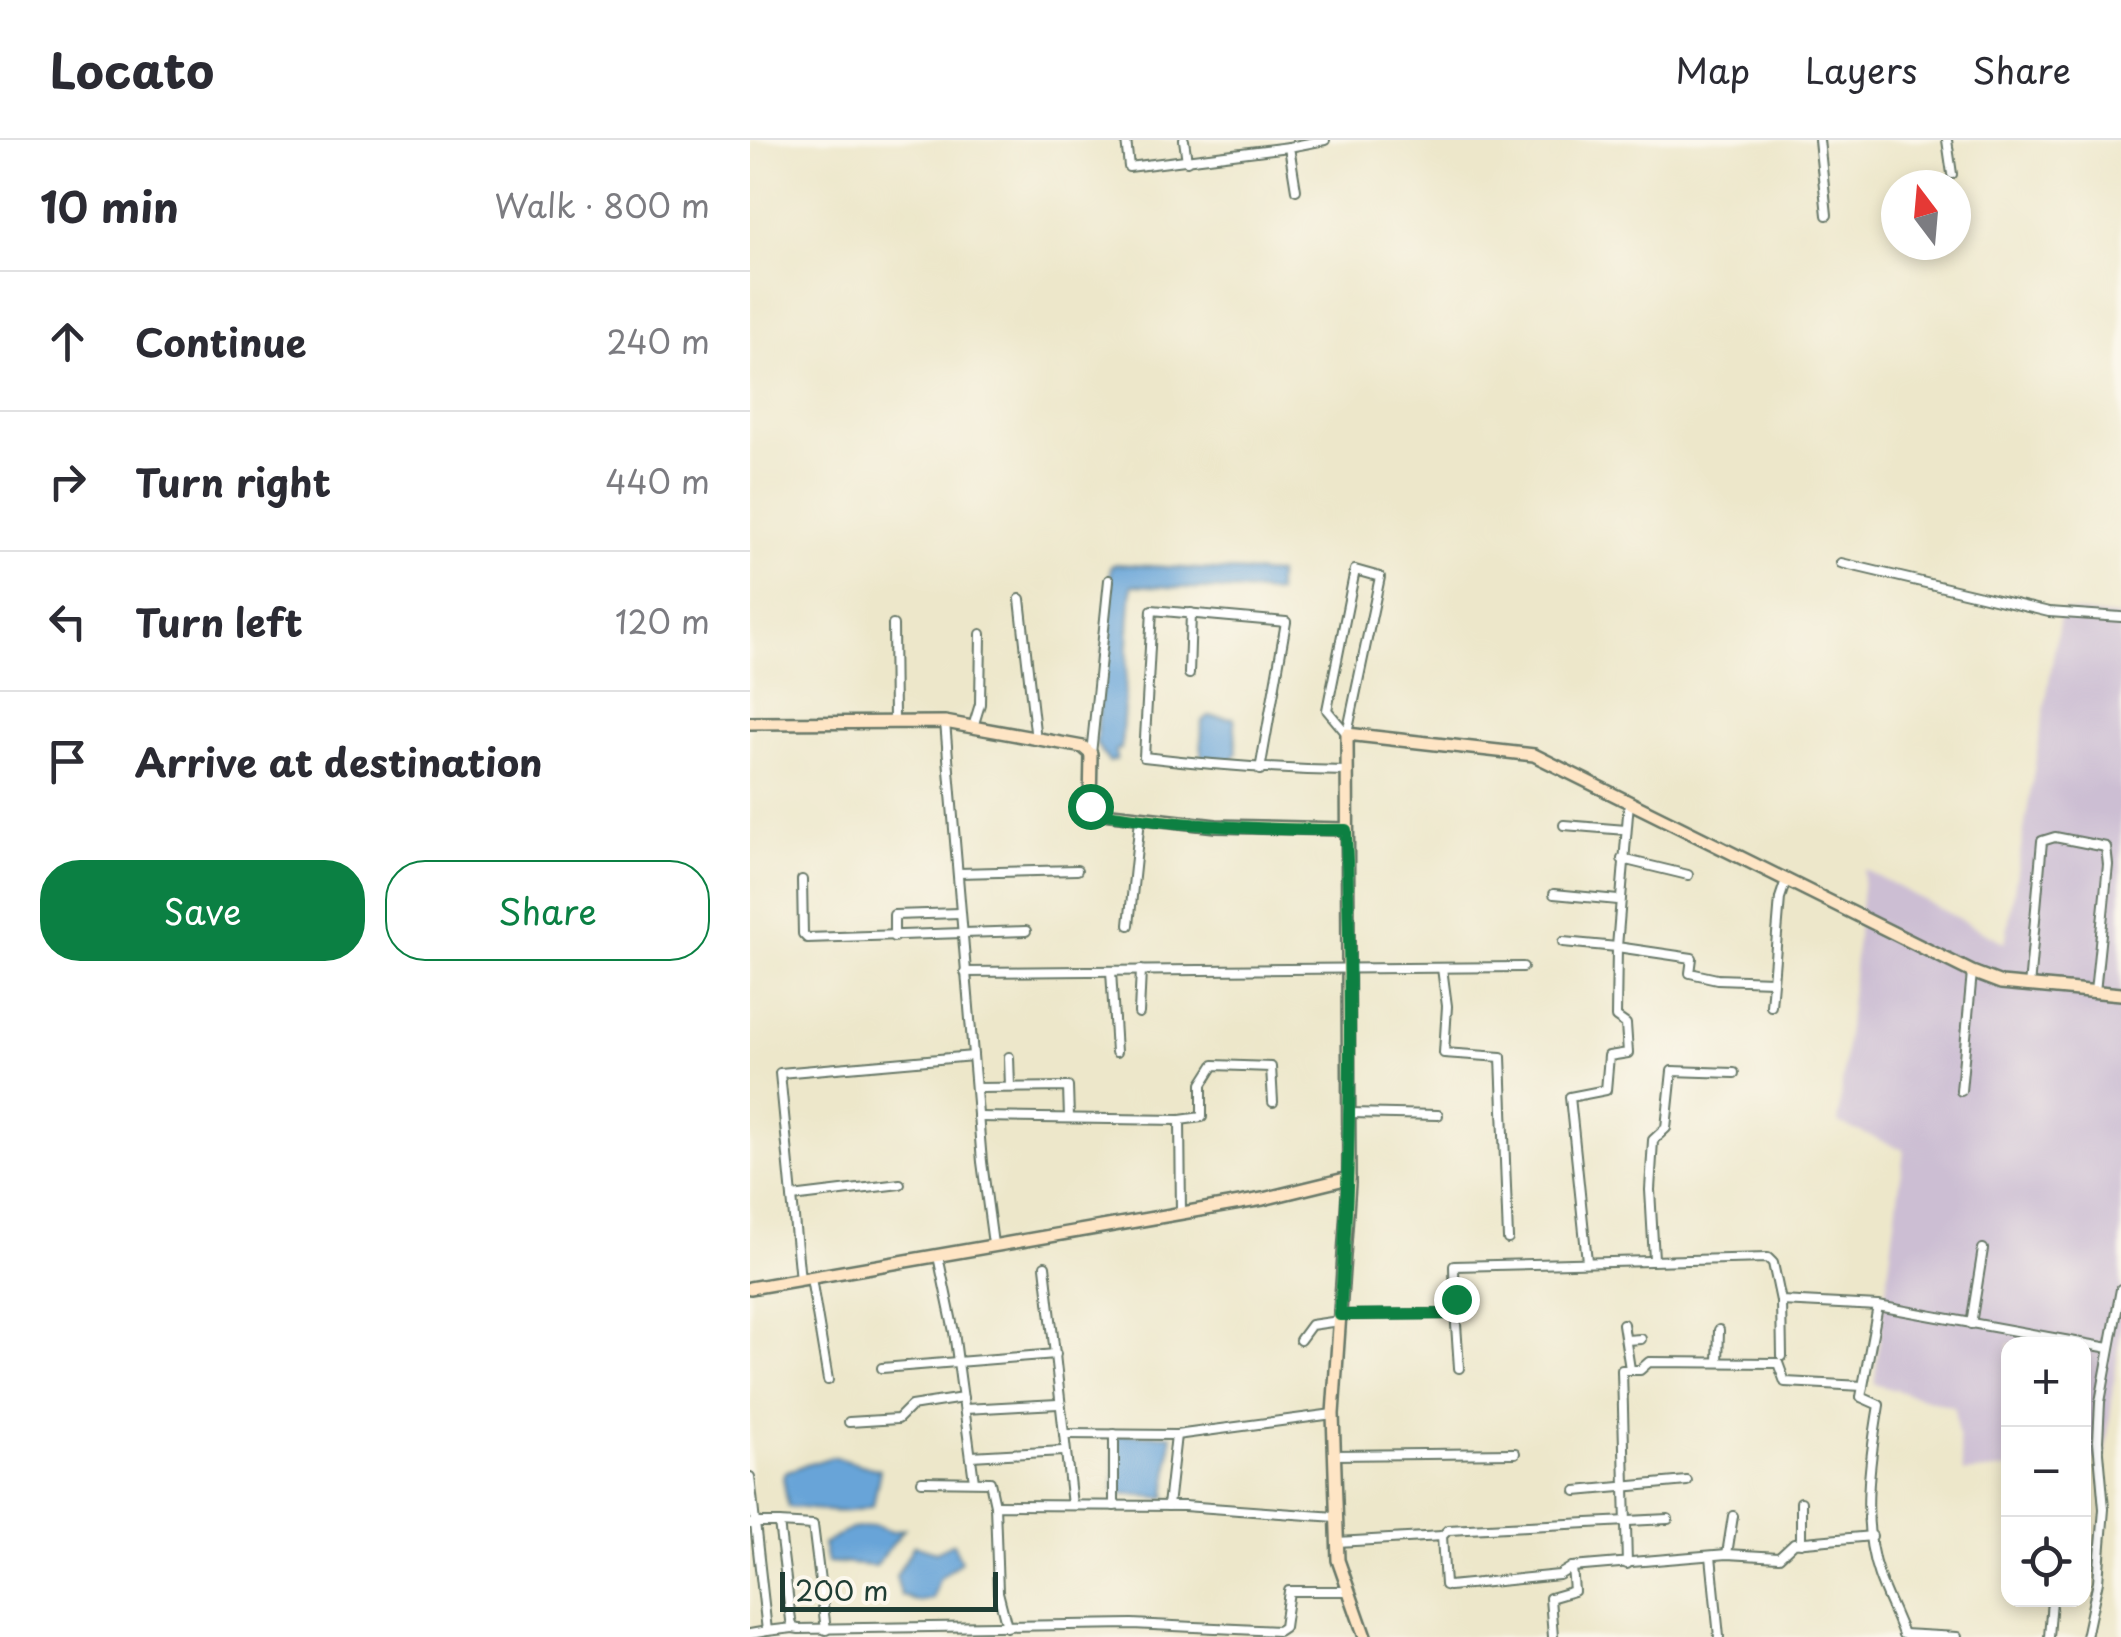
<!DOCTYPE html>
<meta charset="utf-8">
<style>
:root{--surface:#fff;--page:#f2f2f3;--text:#2b2b33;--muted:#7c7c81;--line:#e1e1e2;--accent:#0b8043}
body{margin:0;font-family:"Playpen Sans",sans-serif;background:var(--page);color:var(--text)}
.controls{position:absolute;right:30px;bottom:30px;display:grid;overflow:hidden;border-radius:20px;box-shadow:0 5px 15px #0003}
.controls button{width:90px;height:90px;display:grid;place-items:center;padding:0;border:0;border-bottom:2px solid var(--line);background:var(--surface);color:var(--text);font:50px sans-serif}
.compass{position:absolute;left:1131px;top:30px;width:90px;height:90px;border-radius:50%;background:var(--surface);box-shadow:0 5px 15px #0003;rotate:344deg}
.scale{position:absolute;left:30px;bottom:25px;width:218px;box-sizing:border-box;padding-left:10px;border:5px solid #1f3d34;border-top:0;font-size:28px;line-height:35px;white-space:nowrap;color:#1f3d34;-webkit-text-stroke:8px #fbf7ec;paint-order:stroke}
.stop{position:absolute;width:30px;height:30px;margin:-22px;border:8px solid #0b8043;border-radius:50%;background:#fff}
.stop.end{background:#0b8043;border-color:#fff;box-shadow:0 2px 10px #0008}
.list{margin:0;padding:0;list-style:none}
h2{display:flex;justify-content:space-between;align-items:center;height:130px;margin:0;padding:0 40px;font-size:42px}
h2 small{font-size:32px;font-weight:400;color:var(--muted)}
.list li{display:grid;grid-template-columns:65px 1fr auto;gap:30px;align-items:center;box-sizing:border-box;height:140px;padding:0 40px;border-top:2px solid var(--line)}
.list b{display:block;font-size:38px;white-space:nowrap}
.list em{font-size:32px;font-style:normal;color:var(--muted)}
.actions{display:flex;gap:20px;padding:30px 40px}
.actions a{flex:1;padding:22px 0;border:2px solid var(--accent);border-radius:40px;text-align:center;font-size:35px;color:var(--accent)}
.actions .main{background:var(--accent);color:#fff}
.icon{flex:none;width:55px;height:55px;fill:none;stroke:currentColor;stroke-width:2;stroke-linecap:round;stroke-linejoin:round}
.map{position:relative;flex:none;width:1371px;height:1497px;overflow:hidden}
header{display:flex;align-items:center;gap:60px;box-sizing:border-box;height:140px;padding:0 50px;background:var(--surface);border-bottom:2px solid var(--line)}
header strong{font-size:48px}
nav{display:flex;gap:55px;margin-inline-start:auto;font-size:35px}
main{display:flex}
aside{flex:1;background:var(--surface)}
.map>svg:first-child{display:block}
.industrial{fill:#ccbed3}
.water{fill:#67a4d8;stroke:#437086;stroke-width:2.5}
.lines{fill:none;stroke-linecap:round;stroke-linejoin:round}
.street-casing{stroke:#677868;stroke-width:12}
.secondary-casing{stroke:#677868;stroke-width:16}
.street{stroke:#fff;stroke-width:8}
.secondary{stroke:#fee5c5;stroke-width:11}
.route{stroke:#0b8043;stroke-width:12}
</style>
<header>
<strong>Locato</strong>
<nav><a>Map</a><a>Layers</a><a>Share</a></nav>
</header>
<main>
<aside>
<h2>10 min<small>Walk · 800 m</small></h2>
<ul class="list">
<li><svg class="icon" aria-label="ahead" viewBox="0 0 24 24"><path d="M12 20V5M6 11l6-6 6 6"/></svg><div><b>Continue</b></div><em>240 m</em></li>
<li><svg class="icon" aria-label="right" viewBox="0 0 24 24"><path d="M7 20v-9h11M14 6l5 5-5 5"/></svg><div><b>Turn right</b></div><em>440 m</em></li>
<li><svg class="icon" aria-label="left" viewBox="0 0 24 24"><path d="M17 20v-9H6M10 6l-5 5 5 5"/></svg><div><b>Turn left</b></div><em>120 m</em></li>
<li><svg class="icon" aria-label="arrive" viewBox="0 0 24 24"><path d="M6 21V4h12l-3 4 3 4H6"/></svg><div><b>Arrive at destination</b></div></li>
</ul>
<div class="actions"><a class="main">Save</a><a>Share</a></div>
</aside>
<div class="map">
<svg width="1371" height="1497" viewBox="0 0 1371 1497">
<rect width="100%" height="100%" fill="#fbf7ec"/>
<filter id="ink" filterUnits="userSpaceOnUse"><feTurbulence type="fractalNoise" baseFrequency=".01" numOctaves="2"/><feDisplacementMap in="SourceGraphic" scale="20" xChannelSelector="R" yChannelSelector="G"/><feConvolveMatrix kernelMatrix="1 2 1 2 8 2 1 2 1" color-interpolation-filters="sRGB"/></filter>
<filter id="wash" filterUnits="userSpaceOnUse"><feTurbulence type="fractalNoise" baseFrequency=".0048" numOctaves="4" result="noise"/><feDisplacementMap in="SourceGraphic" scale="40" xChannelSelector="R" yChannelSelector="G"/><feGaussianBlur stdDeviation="2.25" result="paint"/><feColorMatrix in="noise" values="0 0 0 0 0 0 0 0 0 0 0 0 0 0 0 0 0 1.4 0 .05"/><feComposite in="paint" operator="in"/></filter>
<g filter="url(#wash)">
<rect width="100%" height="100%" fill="#ede7ca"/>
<path class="industrial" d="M1311 470 1371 477V1187L1355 1318 1334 1321V1204H1258V1329L1213 1333 1204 1267 1124 1244 1154 1010 1088 983 1114 729 1255 803Z"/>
<g class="water">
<path d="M366 424 527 434V453L382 445 371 609 366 610V620L359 622 346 604 361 426Z"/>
<path d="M459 576 484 578 487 613 479 624 451 620 452 581Z"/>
<path d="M365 1294 422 1295 416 1358 365 1353Z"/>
<path d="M82 1317 130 1330 123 1366C87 1377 71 1368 38 1367L33 1337 36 1331Z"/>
<path d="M125 1386 142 1392 154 1389 125 1426 77 1422 73 1404 101 1389Z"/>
<path d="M203 1403 211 1421 189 1439 183 1459 168 1462 151 1455 146 1436 164 1405 186 1412Z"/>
</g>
</g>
<g filter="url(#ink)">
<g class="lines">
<defs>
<g id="street">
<path d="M376 0 379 27 539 7"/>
<path d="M434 0 437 21"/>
<path d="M1069 0 1077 75"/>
<path d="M1197 0 1202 34"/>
<path d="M546 50 539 7 575 0"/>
<path d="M1091 423 1299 472 1371 477"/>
<path d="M605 430 630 437 597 594 577 570Z"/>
<path d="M270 459 286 600"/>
<path d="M143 485 144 580"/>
<path d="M439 534 441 473"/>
<path d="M195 582 232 1022 243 1104"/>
<path d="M223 587 230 564 231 494"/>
<path d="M341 614 359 440"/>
<path d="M510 630 536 482 402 470 394 617C462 625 528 630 596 631"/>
<path d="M879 662 867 807 942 818 940 833 967 839 1022 841"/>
<path d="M814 685 876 690"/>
<path d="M872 719 938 735"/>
<path d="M208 733 327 730"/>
<path d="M52 740 53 794 57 798 276 791"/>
<path d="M804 754 868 760"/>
<path d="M379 785 390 679"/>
<path d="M144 797V775L210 773"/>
<path d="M813 802 867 807 866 877 876 884 878 913 859 916 856 950 820 957 837 1121"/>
<path d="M692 828 697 866 694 913 751 917 758 1099"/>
<path d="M361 831 366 912"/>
<path d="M215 832 773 827"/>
<path d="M1279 847 1292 701 1305 697 1356 707 1358 725 1345 852"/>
<path d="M1021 866 1030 758 1036 740"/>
<path d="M389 873 391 830"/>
<path d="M259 917 260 947"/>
<path d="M226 948 318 947 319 978"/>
<path d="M1211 951 1222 832"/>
<path d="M600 973 688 975"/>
<path d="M228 977 430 980 431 1072"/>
<path d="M430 980 452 977V944L464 925 521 927 523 962"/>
<path d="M42 1057 150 1044"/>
<path d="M188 1116 204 1192 224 1341"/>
<path d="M904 1119 900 1050 903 1000 916 988 922 931 984 933"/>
<path d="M295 1126 322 1365"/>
<path d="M61 1138 78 1240"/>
<path d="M50 1140 30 933 223 916"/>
<path d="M1031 1161 1032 1216"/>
<path d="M1128 1166 1111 1257 1129 1265C1120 1319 1110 1383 1129 1436 1136 1456 1146 1475 1153 1494"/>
<path d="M705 1170 709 1228"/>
<path d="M590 1175 700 1174 705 1170 704 1126 1018 1118 1023 1123 1031 1161 1128 1166 1359 1208"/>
<path d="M873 1184 880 1229"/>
<path d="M1221 1184 1233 1109"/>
<path d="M550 1200 561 1185 589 1181"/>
<path d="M876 1200 891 1199"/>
<path d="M968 1222 969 1190"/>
<path d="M132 1228 306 1214"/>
<path d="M215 1269 308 1264"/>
<path d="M99 1282 148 1279 161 1266 213 1258"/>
<path d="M314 1294 426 1295 583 1274"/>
<path d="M364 1294V1366"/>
<path d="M584 1315 765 1313"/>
<path d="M221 1316 313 1311"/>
<path d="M0 1337 5 1383H29L41 1480 43 1488 49 1489 382 1484 528 1491 534 1487 539 1451H599"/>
<path d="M172 1341 240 1342 245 1365"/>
<path d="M826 1351 937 1341"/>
<path d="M418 1366 426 1295"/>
<path d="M29 1383 63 1385 76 1490"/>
<path d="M0 1384 5 1383 17 1491 43 1488"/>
<path d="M692 1396 698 1390 918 1379"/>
<path d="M587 1402 692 1396 695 1445 699 1446 809 1435 822 1427 977 1414 1029 1417 1044 1403 1122 1396"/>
<path d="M1051 1403V1362"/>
<path d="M977 1414 983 1376"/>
<path d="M961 1416 969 1497"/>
<path d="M877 1424 872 1230H890L899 1222 1028 1223 1035 1242 1113 1246"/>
<path d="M257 1487 248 1452 245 1365 434 1366 586 1377"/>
<path d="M0 1494 17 1491"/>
<path d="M1153 1494 1207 1497"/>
<path d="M803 1497 800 1458 824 1451 822 1427"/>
<path d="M1299 1497 1302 1460"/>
<path d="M1336 1497 1348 1441 1354 1369 1348 1301 1350 1262 1371 1149"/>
</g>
<g id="secondary">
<path d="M0 583 195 582 333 607 341 614 340 665 344 672 466 686 595 689"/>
<path d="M0 1148 513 1059 599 1038"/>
<path d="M615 1497 588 1420 583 1274 599 1043 597 594 784 615 1222 832 1251 843 1371 854"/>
</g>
</defs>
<use href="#street" class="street-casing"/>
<use href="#secondary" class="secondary-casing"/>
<use href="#street" class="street"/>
<use href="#secondary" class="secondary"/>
</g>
</g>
<g class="lines" filter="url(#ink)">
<path class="route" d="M340 666 344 672C426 686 512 690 596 690 602 852 602 1013 590 1175L700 1174 706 1159"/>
</g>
</svg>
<div class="controls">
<button>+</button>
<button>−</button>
<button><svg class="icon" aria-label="locate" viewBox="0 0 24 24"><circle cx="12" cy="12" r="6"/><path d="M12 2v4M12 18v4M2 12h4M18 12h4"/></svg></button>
</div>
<svg class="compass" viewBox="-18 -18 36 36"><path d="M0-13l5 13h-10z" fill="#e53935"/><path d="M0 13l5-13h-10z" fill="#7c7c81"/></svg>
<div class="scale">200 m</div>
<div class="stop" style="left:340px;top:666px"></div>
<div class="stop end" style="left:706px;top:1159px"></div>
</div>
</main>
